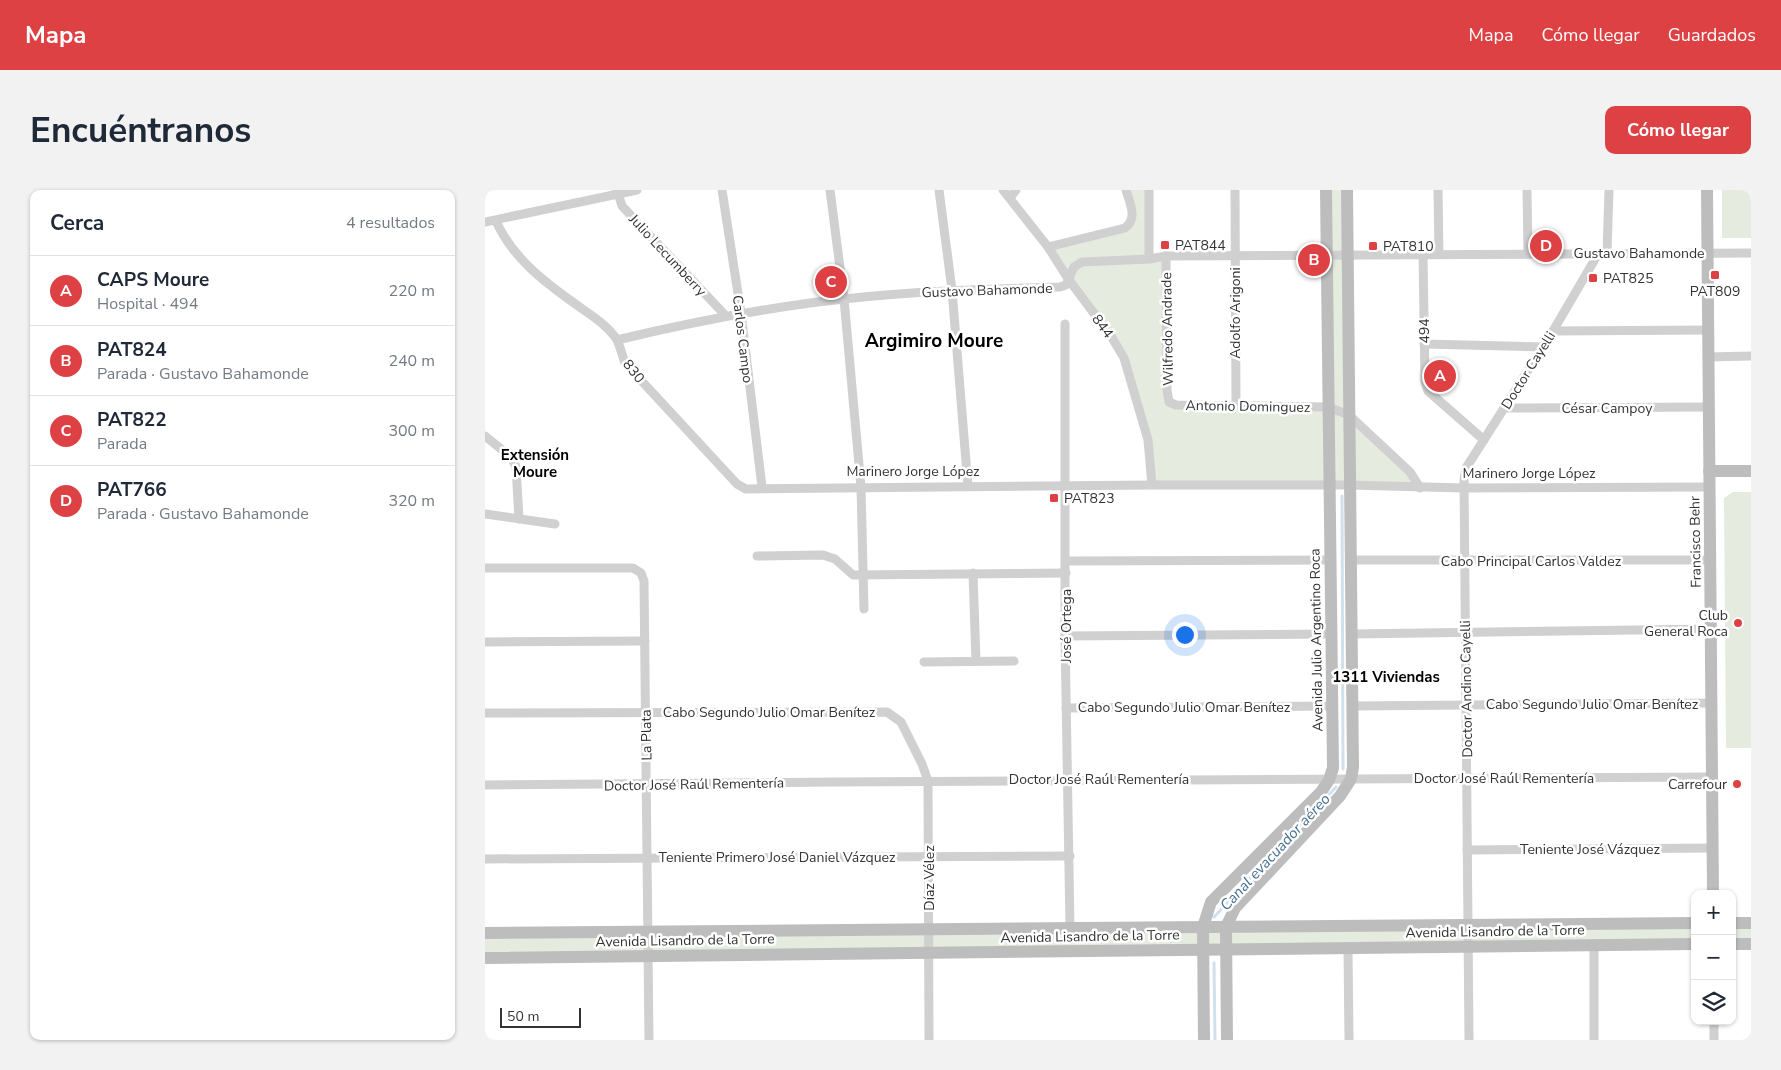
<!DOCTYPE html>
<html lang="es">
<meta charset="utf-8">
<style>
:root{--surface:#fff;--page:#f2f2f3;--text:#1f2937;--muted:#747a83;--line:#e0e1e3;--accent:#dd4143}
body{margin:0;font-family:"Nunito Sans",sans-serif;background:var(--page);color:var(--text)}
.controls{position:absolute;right:15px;bottom:15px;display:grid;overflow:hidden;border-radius:10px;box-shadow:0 1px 4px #0004}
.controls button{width:45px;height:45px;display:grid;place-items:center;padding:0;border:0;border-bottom:1px solid var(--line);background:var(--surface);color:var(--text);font:25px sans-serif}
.scale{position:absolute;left:15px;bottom:12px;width:81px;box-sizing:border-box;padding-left:5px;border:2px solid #333;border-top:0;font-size:14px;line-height:18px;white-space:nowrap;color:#333;-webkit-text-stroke:4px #fff;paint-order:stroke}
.you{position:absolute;left:699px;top:444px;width:18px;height:18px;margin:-12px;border:4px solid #fff;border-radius:50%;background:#1a73e8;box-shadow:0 0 0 8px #1a73e833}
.badge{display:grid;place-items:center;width:32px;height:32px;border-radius:50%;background:var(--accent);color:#fff;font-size:16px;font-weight:700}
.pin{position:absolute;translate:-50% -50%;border:2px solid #fff;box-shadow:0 1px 5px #0006}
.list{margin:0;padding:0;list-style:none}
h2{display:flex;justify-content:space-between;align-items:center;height:65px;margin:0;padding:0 20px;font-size:21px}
h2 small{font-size:16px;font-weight:400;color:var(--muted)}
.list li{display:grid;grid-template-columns:32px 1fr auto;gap:15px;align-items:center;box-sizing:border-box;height:70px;padding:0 20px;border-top:1px solid var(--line)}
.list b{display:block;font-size:19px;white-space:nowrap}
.list p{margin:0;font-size:16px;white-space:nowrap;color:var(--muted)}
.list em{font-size:16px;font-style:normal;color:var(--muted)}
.icon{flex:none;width:28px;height:28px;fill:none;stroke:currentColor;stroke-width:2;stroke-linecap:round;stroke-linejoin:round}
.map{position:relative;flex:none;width:1266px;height:850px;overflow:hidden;border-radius:10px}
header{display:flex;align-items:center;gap:30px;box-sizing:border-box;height:70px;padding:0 25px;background:var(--accent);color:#fff}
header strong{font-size:24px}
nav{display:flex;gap:28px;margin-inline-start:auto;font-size:18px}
.intro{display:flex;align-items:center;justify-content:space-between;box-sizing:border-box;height:120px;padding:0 30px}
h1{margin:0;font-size:35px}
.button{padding:12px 22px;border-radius:10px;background:var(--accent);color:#fff;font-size:18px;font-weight:700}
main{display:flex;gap:30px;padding:0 30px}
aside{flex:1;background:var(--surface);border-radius:10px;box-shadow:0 1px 4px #0004}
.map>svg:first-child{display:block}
.green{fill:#e5ebdf}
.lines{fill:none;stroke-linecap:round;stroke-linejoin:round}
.stream{stroke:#d0e0ec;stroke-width:3}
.street{stroke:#d0d0d0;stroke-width:9}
.secondary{stroke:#bdbdbd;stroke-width:12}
.poi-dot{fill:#dd4143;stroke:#fff;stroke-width:2}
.labels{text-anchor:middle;stroke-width:5;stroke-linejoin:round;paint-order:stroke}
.poi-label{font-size:14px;fill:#333;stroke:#fff;text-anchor:start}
.street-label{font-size:14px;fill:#333;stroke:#fff}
.neighbourhood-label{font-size:15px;font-weight:bold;fill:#000;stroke:#fff}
.water-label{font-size:15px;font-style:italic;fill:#436f92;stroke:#fff}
.district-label{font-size:19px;font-weight:bold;fill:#000;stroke:#fff}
</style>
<header>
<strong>Mapa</strong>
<nav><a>Mapa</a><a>Cómo llegar</a><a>Guardados</a></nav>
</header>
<div class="intro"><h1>Encuéntranos</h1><a class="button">Cómo llegar</a></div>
<main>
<aside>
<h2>Cerca<small>4 resultados</small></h2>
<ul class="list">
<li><span class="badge">A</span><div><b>CAPS Moure</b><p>Hospital · 494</p></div><em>220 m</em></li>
<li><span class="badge">B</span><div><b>PAT824</b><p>Parada · Gustavo Bahamonde</p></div><em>240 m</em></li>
<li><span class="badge">C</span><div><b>PAT822</b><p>Parada</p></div><em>300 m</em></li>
<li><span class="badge">D</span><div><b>PAT766</b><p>Parada · Gustavo Bahamonde</p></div><em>320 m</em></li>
</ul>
</aside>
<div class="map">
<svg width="1266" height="850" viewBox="0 0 1266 850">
<rect width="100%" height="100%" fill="#fff"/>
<g class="green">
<path d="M641 0H664V69L681 66 684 212 842 217 841 0H862L864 225 935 298 667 295 663 250 639 168 563 57 646 34Z"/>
<rect x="1237" y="0" width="29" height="48"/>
<path d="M1248 302H1266V558H1241L1239 308Z"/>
<path d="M1210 733V754L0 768V743Z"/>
<rect x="1247" y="733" width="19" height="21"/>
</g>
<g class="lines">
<g class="stream">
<path d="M857 306 858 579"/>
<path d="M729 727 851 597"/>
<path d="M729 773 730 850"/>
</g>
<g class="street">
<path d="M132 0 137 16 241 126"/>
<path d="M237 0 256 123 277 297"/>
<path d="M345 0 359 109 376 297 379 419"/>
<path d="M454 0 467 100 483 296"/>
<path d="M518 0 563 57 584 90 626 146 639 168 663 250 667 295"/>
<path d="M664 0V69"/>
<path d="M750 0 751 216"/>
<path d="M953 0 954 64"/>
<path d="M1042 0 1043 64"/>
<path d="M525 8 531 0"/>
<path d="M11 31C27 67 58 91 89 113 104 124 120 133 131 148 135 155 137 165 140 173L252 294 261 299 667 295H864L979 298 1225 297"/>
<path d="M0 32 152 0"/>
<path d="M563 57 640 38C653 28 645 14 641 0"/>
<path d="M1122 63 1124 0"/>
<path d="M938 65 940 192 943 201 999 250"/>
<path d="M681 66 682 200 684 212 691 215 843 217 864 225 925 282 935 298"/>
<path d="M580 134V446L585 737"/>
<path d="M1068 141 1223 140"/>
<path d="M132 150C207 132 283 117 359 109 431 101 503 99 575 97L581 95 589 77 597 72 664 69 681 66 1266 63"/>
<path d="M939 154 1058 157"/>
<path d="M1223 167 1266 166"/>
<path d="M1019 218 1224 217"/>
<path d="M0 246 26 267 31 277 34 329"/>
<path d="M0 324 70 334"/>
<path d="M272 366 338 365 350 369 368 385 581 383"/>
<path d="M866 370H1225"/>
<path d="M581 371 845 370"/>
<path d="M0 378H148L156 383 159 391 164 850"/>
<path d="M488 383 491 471"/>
<path d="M867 444 1226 439"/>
<path d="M580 446 846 444"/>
<path d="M0 452 160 451"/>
<path d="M439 472 529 471"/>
<path d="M868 516 1227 513"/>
<path d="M581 518 848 516"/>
<path d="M0 523 402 522 416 532 437 574 443 591 444 850"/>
<path d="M0 595C409 592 818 587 1227 587"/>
<path d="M982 660 1228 658"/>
<path d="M0 669 585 666"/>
<path d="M1109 755V850"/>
<path d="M863 758 864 850"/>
<path d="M1229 831V850"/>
<path d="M984 850 979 289 981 278 1068 141 1113 64"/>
</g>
<g class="secondary">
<path d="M1222 0 1228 704"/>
<path d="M1224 281H1266"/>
<path d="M1247 733H1266"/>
<path d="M0 743 1210 733"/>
<path d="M1247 754H1266"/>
<path d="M0 768 1210 754"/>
<path d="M719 850 718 737 726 712 836 602 844 590 848 578 841 0"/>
<path d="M742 850 741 737 750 718 855 606 866 589 868 577 862 0"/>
</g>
</g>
<g class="poi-dot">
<rect x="675" y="50" width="10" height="10" rx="2.5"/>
<rect x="883" y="51" width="10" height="10" rx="2.5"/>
<rect x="1225" y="80" width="10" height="10" rx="2.5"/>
<rect x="1103" y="83" width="10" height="10" rx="2.5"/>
<rect x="564" y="303" width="10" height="10" rx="2.5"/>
<circle cx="1253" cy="433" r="5"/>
<circle cx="1252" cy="594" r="5"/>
</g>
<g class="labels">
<g class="poi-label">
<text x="690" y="60">PAT844</text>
<text x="898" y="61">PAT810</text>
<text x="1118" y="93">PAT825</text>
<text x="1230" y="106" text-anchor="middle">PAT809</text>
<text x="579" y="313">PAT823</text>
<text x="1243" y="430" text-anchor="end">Club<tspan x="1243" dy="16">General Roca</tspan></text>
<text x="1242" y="599" text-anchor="end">Carrefour</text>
</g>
<g class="street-label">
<text x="1154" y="68">Gustavo Bahamonde</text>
<text transform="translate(183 65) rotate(47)" y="5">Julio Lecumberry</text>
<text transform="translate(502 100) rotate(-2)" y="5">Gustavo Bahamonde</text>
<text transform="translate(750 123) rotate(-90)" y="5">Adolfo Arigoni</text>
<text transform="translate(618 136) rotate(54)" y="5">844</text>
<text transform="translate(682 139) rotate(-91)" y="5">Wilfredo Andrade</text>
<text transform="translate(939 141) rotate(-91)" y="5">494</text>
<text transform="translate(258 149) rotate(83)" y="5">Carlos Campo</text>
<text transform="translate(1043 180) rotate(-58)" y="5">Doctor Cayelli</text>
<text transform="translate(149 181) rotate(51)" y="5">830</text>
<text transform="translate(763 216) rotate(1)" y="5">Antonio Dominguez</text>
<text x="1122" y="223">César Campoy</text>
<text x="428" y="286">Marinero Jorge López</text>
<text x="1044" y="288">Marinero Jorge López</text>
<text transform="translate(1210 352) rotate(-91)" y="5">Francisco Behr</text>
<text x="1046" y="376">Cabo Principal Carlos Valdez</text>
<text transform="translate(581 436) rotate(-90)" y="5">José Ortega</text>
<text transform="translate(831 450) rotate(-91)" y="5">Avenida Julio Argentino Roca</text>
<text transform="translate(981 499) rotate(-91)" y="5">Doctor Andino Cayelli</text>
<text x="1107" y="519">Cabo Segundo Julio Omar Benítez</text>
<text x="699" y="522">Cabo Segundo Julio Omar Benítez</text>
<text x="284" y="527">Cabo Segundo Julio Omar Benítez</text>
<text transform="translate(161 545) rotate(-91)" y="5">La Plata</text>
<text x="1019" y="593">Doctor José Raúl Rementería</text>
<text x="614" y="594">Doctor José Raúl Rementería</text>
<text transform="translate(209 594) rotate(-1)" y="5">Doctor José Raúl Rementería</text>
<text x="1105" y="664">Teniente José Vázquez</text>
<text x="292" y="672">Teniente Primero José Daniel Vázquez</text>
<text transform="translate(444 688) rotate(-90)" y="5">Díaz Vélez</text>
<text transform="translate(1010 741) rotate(-1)" y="5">Avenida Lisandro de la Torre</text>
<text transform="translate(605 746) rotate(-1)" y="5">Avenida Lisandro de la Torre</text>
<text transform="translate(200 750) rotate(-1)" y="5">Avenida Lisandro de la Torre</text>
</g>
<g class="neighbourhood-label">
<text x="50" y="270">Extensión<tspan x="50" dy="17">Moure</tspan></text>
<text x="901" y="492">1311 Viviendas</text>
</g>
<g class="water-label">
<text transform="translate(790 662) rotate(-47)" y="5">Canal evacuador aéreo</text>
</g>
<g class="district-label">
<text x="449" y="157">Argimiro Moure</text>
</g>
</g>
</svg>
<div class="controls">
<button>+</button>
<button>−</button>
<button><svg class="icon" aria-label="layers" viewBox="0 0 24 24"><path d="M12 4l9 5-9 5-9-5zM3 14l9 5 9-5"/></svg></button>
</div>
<div class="scale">50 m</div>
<div class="you"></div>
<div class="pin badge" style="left:955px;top:186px">A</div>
<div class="pin badge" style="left:829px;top:70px">B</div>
<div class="pin badge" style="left:346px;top:92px">C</div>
<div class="pin badge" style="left:1061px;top:56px">D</div>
</div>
</main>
